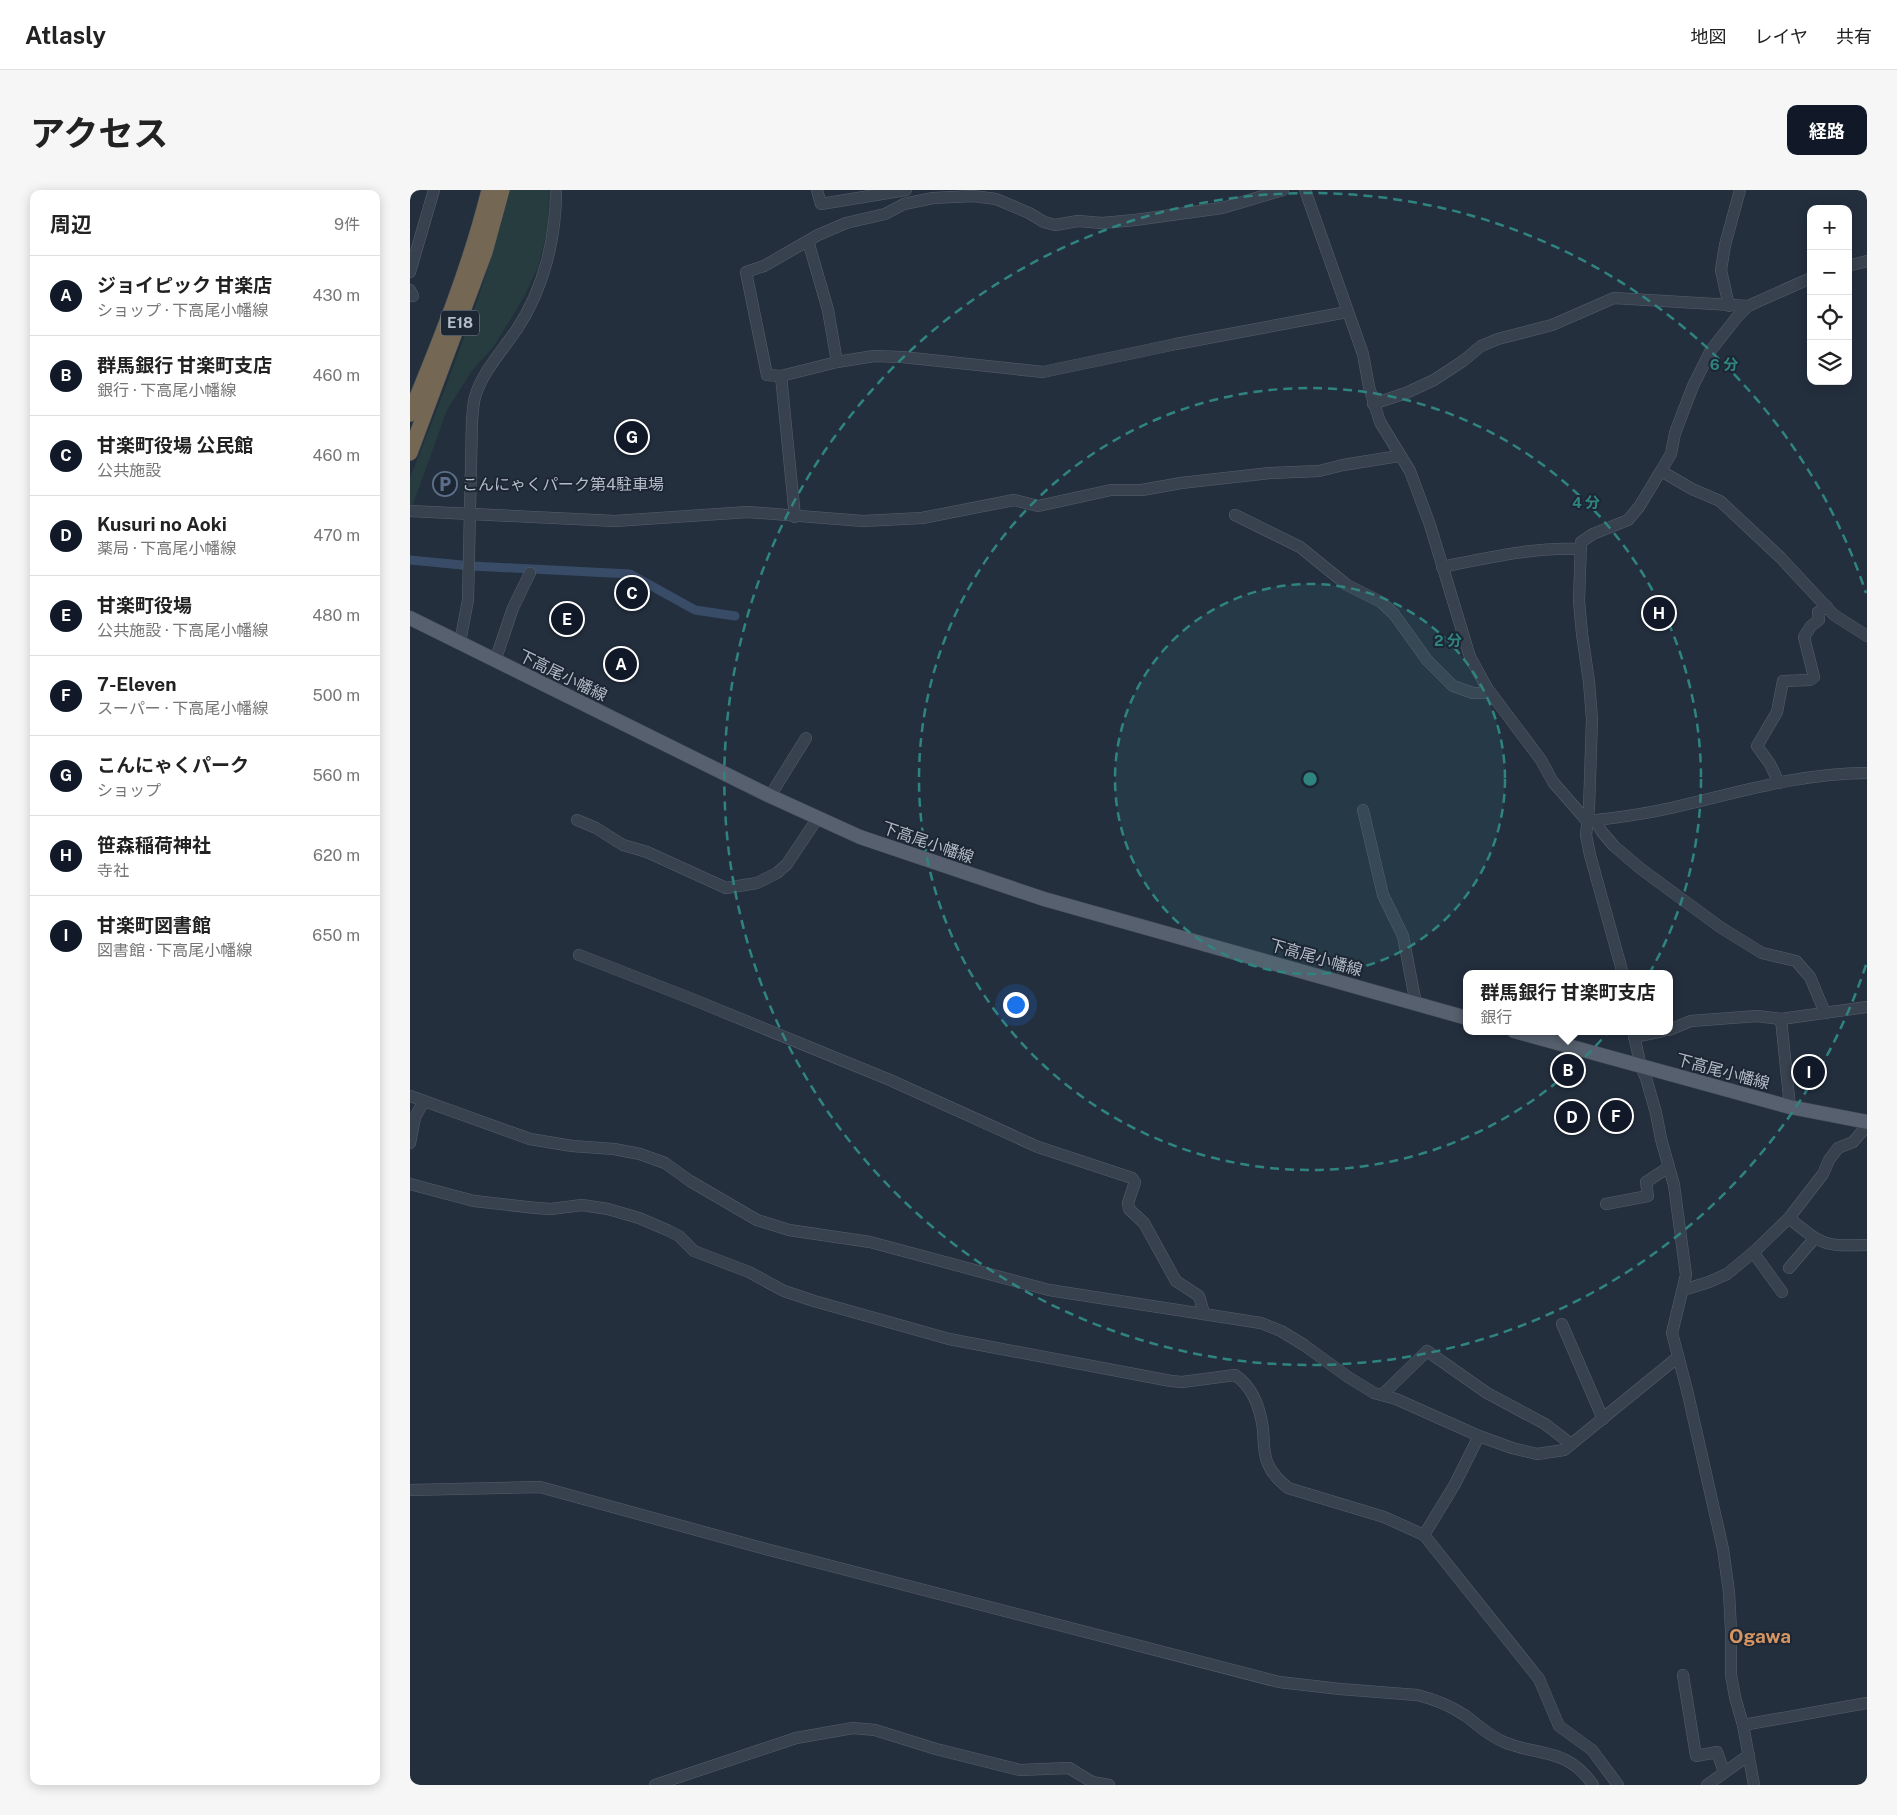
<!DOCTYPE html>
<html lang="ja">
<meta charset="utf-8">
<style>
:root{--surface:#fff;--page:#f6f6f6;--text:#222;--muted:#767676;--line:#e0e0e0;--accent:#111827}
body{margin:0;font-family:"Public Sans","Noto Sans JP",sans-serif;background:var(--page);color:var(--text)}
.controls{position:absolute;right:15px;top:15px;display:grid;overflow:hidden;border-radius:10px;box-shadow:0 2px 12px #0003}
.controls button{width:45px;height:45px;display:grid;place-items:center;padding:0;border:0;border-bottom:1px solid var(--line);background:var(--surface);color:var(--text);font:25px sans-serif}
.you{position:absolute;left:605px;top:814px;width:18px;height:18px;margin:-12px;border:4px solid #fff;border-radius:50%;background:#1a73e8;box-shadow:0 0 0 8px #1a73e833}
.badge{display:grid;place-items:center;width:32px;height:32px;border-radius:50%;background:var(--accent);color:#fff;font-size:16px;font-weight:700}
.pin{position:absolute;translate:-50% -50%;border:2px solid #fff;box-shadow:0 1px 5px #0006}
.popup{position:absolute;left:1053px;top:780px;width:210px;height:65px;box-sizing:border-box;display:grid;place-content:center;border-radius:10px;background:var(--surface);filter:drop-shadow(0 1px 4px #0005);font-size:16px;white-space:nowrap;color:var(--muted)}
.popup b{font-size:19px;color:var(--text)}
.popup::after{content:'';position:absolute;left:50%;top:100%;margin-left:-10px;border:10px solid transparent;border-top-color:var(--surface)}
.list{margin:0;padding:0;list-style:none}
h2{display:flex;justify-content:space-between;align-items:center;height:65px;margin:0;padding:0 20px;font-size:21px}
h2 small{font-size:16px;font-weight:400;color:var(--muted)}
.list li{display:grid;grid-template-columns:32px 1fr auto;gap:15px;align-items:center;box-sizing:border-box;height:80px;padding:0 20px;border-top:1px solid var(--line)}
.list b{display:block;font-size:19px;white-space:nowrap}
.list p{margin:0;font-size:16px;white-space:nowrap;color:var(--muted)}
.list em{font-size:16px;font-style:normal;color:var(--muted)}
.icon{flex:none;width:28px;height:28px;fill:none;stroke:currentColor;stroke-width:2;stroke-linecap:round;stroke-linejoin:round}
.map{position:relative;flex:none;width:1457px;height:1595px;overflow:hidden;border-radius:10px}
header{display:flex;align-items:center;gap:30px;box-sizing:border-box;height:70px;padding:0 25px;background:var(--surface);border-bottom:1px solid var(--line)}
header strong{font-size:24px}
nav{display:flex;gap:28px;margin-inline-start:auto;font-size:18px}
.intro{display:flex;align-items:center;justify-content:space-between;box-sizing:border-box;height:120px;padding:0 30px}
h1{margin:0;font-size:35px}
.button{padding:12px 22px;border-radius:10px;background:var(--accent);color:#fff;font-size:18px;font-weight:700}
main{display:flex;gap:30px;padding:0 30px}
aside{flex:1;background:var(--surface);border-radius:10px;box-shadow:0 2px 12px #0003}
.map>svg:first-child{display:block}
.green{fill:#263c3f}
.lines{fill:none;stroke-linecap:round;stroke-linejoin:round}
.canal{stroke:#394c67;stroke-width:9}
.minor-casing{stroke:#565f6c;stroke-width:12}
.major-casing{stroke:#414a57;stroke-width:15}
.highway-casing{stroke:#434c59;stroke-width:16}
.minor{stroke:#38414e;stroke-width:11}
.major{stroke:#56606e;stroke-width:14}
.highway{stroke:#746855;stroke-width:15}
.ring{fill:none;stroke:#308480;stroke-width:2.5;stroke-dasharray:9 6}
.labels{text-anchor:middle;stroke-width:4;stroke-linejoin:round;paint-order:stroke}
.shield{fill:#1d2633;stroke:#878f9c;stroke-width:1}
.shield-label{font-size:15px;font-weight:bold;fill:#b4bcc9}
.poi-label{font-size:16px;fill:#b4bcc9;stroke:#1d2633;text-anchor:start}
.street-label{font-size:16px;fill:#b4bcc9;stroke:#1d2633}
.quarter-label{font-size:19px;font-weight:bold;fill:#d59563;stroke:#1d2633}
.centre{fill:#308480;stroke:#1d2633;stroke-width:2.5}
.ring-label{font-size:15px;text-anchor:middle;font-weight:bold;fill:#308480;stroke:#1d2633;stroke-width:4;stroke-linejoin:round;paint-order:stroke}
</style>
<header>
<strong>Atlasly</strong>
<nav><a>地図</a><a>レイヤ</a><a>共有</a></nav>
</header>
<div class="intro"><h1>アクセス</h1><a class="button">経路</a></div>
<main>
<aside>
<h2>周辺<small>9件</small></h2>
<ul class="list">
<li><span class="badge">A</span><div><b>ジョイピック 甘楽店</b><p>ショップ · 下高尾小幡線</p></div><em>430 m</em></li>
<li><span class="badge">B</span><div><b>群馬銀行 甘楽町支店</b><p>銀行 · 下高尾小幡線</p></div><em>460 m</em></li>
<li><span class="badge">C</span><div><b>甘楽町役場 公民館</b><p>公共施設</p></div><em>460 m</em></li>
<li><span class="badge">D</span><div><b>Kusuri no Aoki</b><p>薬局 · 下高尾小幡線</p></div><em>470 m</em></li>
<li><span class="badge">E</span><div><b>甘楽町役場</b><p>公共施設 · 下高尾小幡線</p></div><em>480 m</em></li>
<li><span class="badge">F</span><div><b>7-Eleven</b><p>スーパー · 下高尾小幡線</p></div><em>500 m</em></li>
<li><span class="badge">G</span><div><b>こんにゃくパーク</b><p>ショップ</p></div><em>560 m</em></li>
<li><span class="badge">H</span><div><b>笹森稲荷神社</b><p>寺社</p></div><em>620 m</em></li>
<li><span class="badge">I</span><div><b>甘楽町図書館</b><p>図書館 · 下高尾小幡線</p></div><em>650 m</em></li>
</ul>
</aside>
<div class="map">
<svg width="1457" height="1595" viewBox="0 0 1457 1595">
<rect width="100%" height="100%" fill="#242f3e"/>
<path class="green" d="M100 0H139L138 38 128 77 114 107 84 156 61 182 37 220 2 317 0 316V288C37 193 76 99 100 0Z"/>
<g class="lines">
<path class="canal" d="M0 370 62 376 220 384 285 420 325 426"/>
<defs>
<g id="minor">
<path d="M407 0 411 14 496 0"/>
<path d="M873 0 812 18 725 30 692 33 668 31 645 35 634 32 619 23 586 9 563 6 523 8 494 14 475 24 436 33 408 45 354 76 336 82 357 185 371 186 427 172 464 166 492 167 633 182 766 154 937 122"/>
<path d="M895 0 953 164 959 197 970 232 1000 281 1020 335 1060 467 1077 498 1131 570 1143 592 1177 631"/>
<path d="M398 51 418 120 427 172"/>
<path d="M1438 76 1457 71"/>
<path d="M0 82 24 0"/>
<path d="M0 100 3 106"/>
<path d="M1319 116 1311 80 1315 55 1330 0"/>
<path d="M371 186 385 327"/>
<path d="M963 214 996 203 1024 190 1053 171 1071 156 1088 149 1142 135 1204 108 1338 116"/>
<path d="M1251 281 1282 299 1310 311 1370 367 1424 425 1457 446"/>
<path d="M0 321 205 331 338 322 453 331 512 328 604 310 628 316 701 300H732L771 293 860 283 909 281 933 275 989 266"/>
<path d="M825 325 890 357 937 395 971 412 984 424 1017 470 1043 496 1063 503H1080"/>
<path d="M1032 377C1077 368 1123 357 1170 359"/>
<path d="M50 452 58 410 62 230C63 222 63 214 65 207 72 182 93 160 107 139 134 98 146 48 146 0"/>
<path d="M85 471 103 418 120 383"/>
<path d="M1369 593 1360 574 1347 556 1367 522 1373 491 1400 490 1404 487 1394 447 1401 436 1409 430 1408 422 1417 417"/>
<path d="M360 606 396 548"/>
<path d="M953 620 973 705 993 746 1006 814"/>
<path d="M167 630 186 638 213 655 237 662 316 698 347 693 367 683 377 674 407 629"/>
<path d="M1185 630 1192 642 1204 656 1231 679 1310 737 1352 763 1386 771 1400 787 1415 823"/>
<path d="M1178 631C1206 628 1234 624 1261 618 1326 603 1390 583 1457 583"/>
<path d="M169 765 277 807 480 890 628 957 722 988 725 992 718 1013 719 1019 734 1033 766 1091 789 1106 794 1123"/>
<path d="M1213 784 1180 665 1176 645 1179 618 1182 529 1179 492 1172 444 1169 411 1171 352 1183 344 1218 330 1229 317 1261 264 1265 243 1283 196 1301 160 1327 127 1338 116 1401 88"/>
<path d="M1371 829 1380 917"/>
<path d="M1259 840 1281 831 1347 826 1371 829 1457 817"/>
<path d="M1223 841 1231 877 1236 888 1246 923 1251 949 1264 995 1276 1085 1262 1143 1277 1200 1313 1359 1319 1402 1321 1441V1485L1325 1507 1333 1535 1344 1595"/>
<path d="M1224 847 1253 841"/>
<path d="M0 906 120 949 162 956 204 959 230 964 255 973 280 991 347 1030 379 1040 460 1052 639 1100 851 1133 871 1141 894 1155 938 1187 964 1203 986 1209 1069 1246 1102 1258 1127 1264 1154 1260 1268 1167"/>
<path d="M0 953 5 927 14 911"/>
<path d="M0 994 64 1011 126 1018 141 1019 172 1015 198 1019 229 1028 257 1040 269 1046 284 1061 339 1082 374 1101 404 1111 539 1149 761 1191 772 1192 825 1185C843 1197 850 1217 853 1239 854 1251 853 1263 858 1274 862 1284 870 1291 878 1298L974 1327 1014 1345 1129 1489 1149 1536 1182 1560 1208 1595"/>
<path d="M1196 1014 1238 1006 1236 992 1259 977"/>
<path d="M1379 1028C1413 1056 1414 1056 1457 1055"/>
<path d="M1343 1062 1372 1102"/>
<path d="M1379 1078 1404 1049"/>
<path d="M1273 1100 1299 1092 1317 1084 1346 1060 1379 1028 1413 984 1419 970 1428 958 1443 952 1457 936"/>
<path d="M1152 1134 1193 1229"/>
<path d="M972 1205 1017 1161 1077 1203 1135 1234 1161 1254"/>
<path d="M0 1300 130 1297 352 1358 869 1492 930 1499 1007 1505C1024 1509 1041 1516 1056 1526 1068 1535 1079 1546 1094 1552 1130 1567 1157 1557 1183 1595"/>
<path d="M1014 1345 1045 1294 1069 1246"/>
<path d="M1273 1485 1286 1566 1307 1562 1314 1582"/>
<path d="M1333 1535 1457 1513"/>
<path d="M245 1595 386 1548 443 1538 465 1540 526 1559 610 1580 659 1578 682 1592 699 1595"/>
<path d="M1297 1595 1339 1565"/>
</g>
<g id="major">
<path d="M0 428 360 606 450 647 634 709 1057 828"/>
<path d="M1104 841 1380 917 1457 932"/>
</g>
<g id="highway">
<path d="M0 224C30 151 60 77 79 0"/>
<path d="M0 263 75 62 92 0"/>
</g>
</defs>
<use href="#minor" class="minor-casing"/>
<use href="#major" class="major-casing"/>
<use href="#highway" class="highway-casing"/>
<use href="#minor" class="minor"/>
<use href="#major" class="major"/>
<use href="#highway" class="highway"/>
</g>
<circle cx="900" cy="589" r="195" fill="#308480" fill-opacity=".12"/>
<g class="ring">
<circle cx="900" cy="589" r="195"/>
<circle cx="900" cy="589" r="391"/>
<path d="M1456 775A586 586 0 1 1 1456 403"/>
</g>
<defs>
<symbol id="parking-ring" viewBox="-11 -11 22 22"><circle r="9.5" fill="#1d2633" stroke="#5c6f8a" stroke-width="1.5"/><path d="M-3.5-5.5H1a3.5 3.5 0 0 1 0 7H-1V5.5H-3.5ZM-1-3.4V-.6H.8a1.4 1.4 0 0 0 0-2.8Z" fill="#5c6f8a"/></symbol>
</defs>
<g fill-rule="evenodd">
<use href="#parking-ring" x="21" y="280" width="28" height="28"/>
</g>
<g class="labels">
<rect class="shield" x="31" y="120.5" width="38" height="25" rx="4"/>
<g class="shield-label">
<text x="50" y="138">E18</text>
</g>
<g class="poi-label">
<text x="52" y="300">こんにゃくパーク第4駐車場</text>
</g>
<g class="street-label">
<text transform="translate(153 485) rotate(26)" y="6">下高尾小幡線</text>
<text transform="translate(518 652) rotate(19)" y="6">下高尾小幡線</text>
<text transform="translate(906 767) rotate(16)" y="6">下高尾小幡線</text>
<text transform="translate(1313 881) rotate(15)" y="6">下高尾小幡線</text>
</g>
<g class="quarter-label">
<text x="1350" y="1453">Ogawa</text>
</g>
</g>
<circle cx="900" cy="589" r="8" class="centre"/>
<g class="ring-label">
<text x="1314" y="180">6 分</text>
<text x="1176" y="318">4 分</text>
<text x="1038" y="456">2 分</text>
</g>
</svg>
<div class="controls">
<button>+</button>
<button>−</button>
<button><svg class="icon" aria-label="locate" viewBox="0 0 24 24"><circle cx="12" cy="12" r="6"/><path d="M12 2v4M12 18v4M2 12h4M18 12h4"/></svg></button>
<button><svg class="icon" aria-label="layers" viewBox="0 0 24 24"><path d="M12 4l9 5-9 5-9-5zM3 14l9 5 9-5"/></svg></button>
</div>
<div class="you"></div>
<div class="pin badge" style="left:211px;top:474px">A</div>
<div class="pin badge" style="left:1158px;top:880px">B</div>
<div class="popup"><b>群馬銀行 甘楽町支店</b>銀行</div>
<div class="pin badge" style="left:222px;top:403px">C</div>
<div class="pin badge" style="left:1162px;top:927px">D</div>
<div class="pin badge" style="left:157px;top:429px">E</div>
<div class="pin badge" style="left:1206px;top:926px">F</div>
<div class="pin badge" style="left:222px;top:247px">G</div>
<div class="pin badge" style="left:1249px;top:423px">H</div>
<div class="pin badge" style="left:1399px;top:882px">I</div>
</div>
</main>
